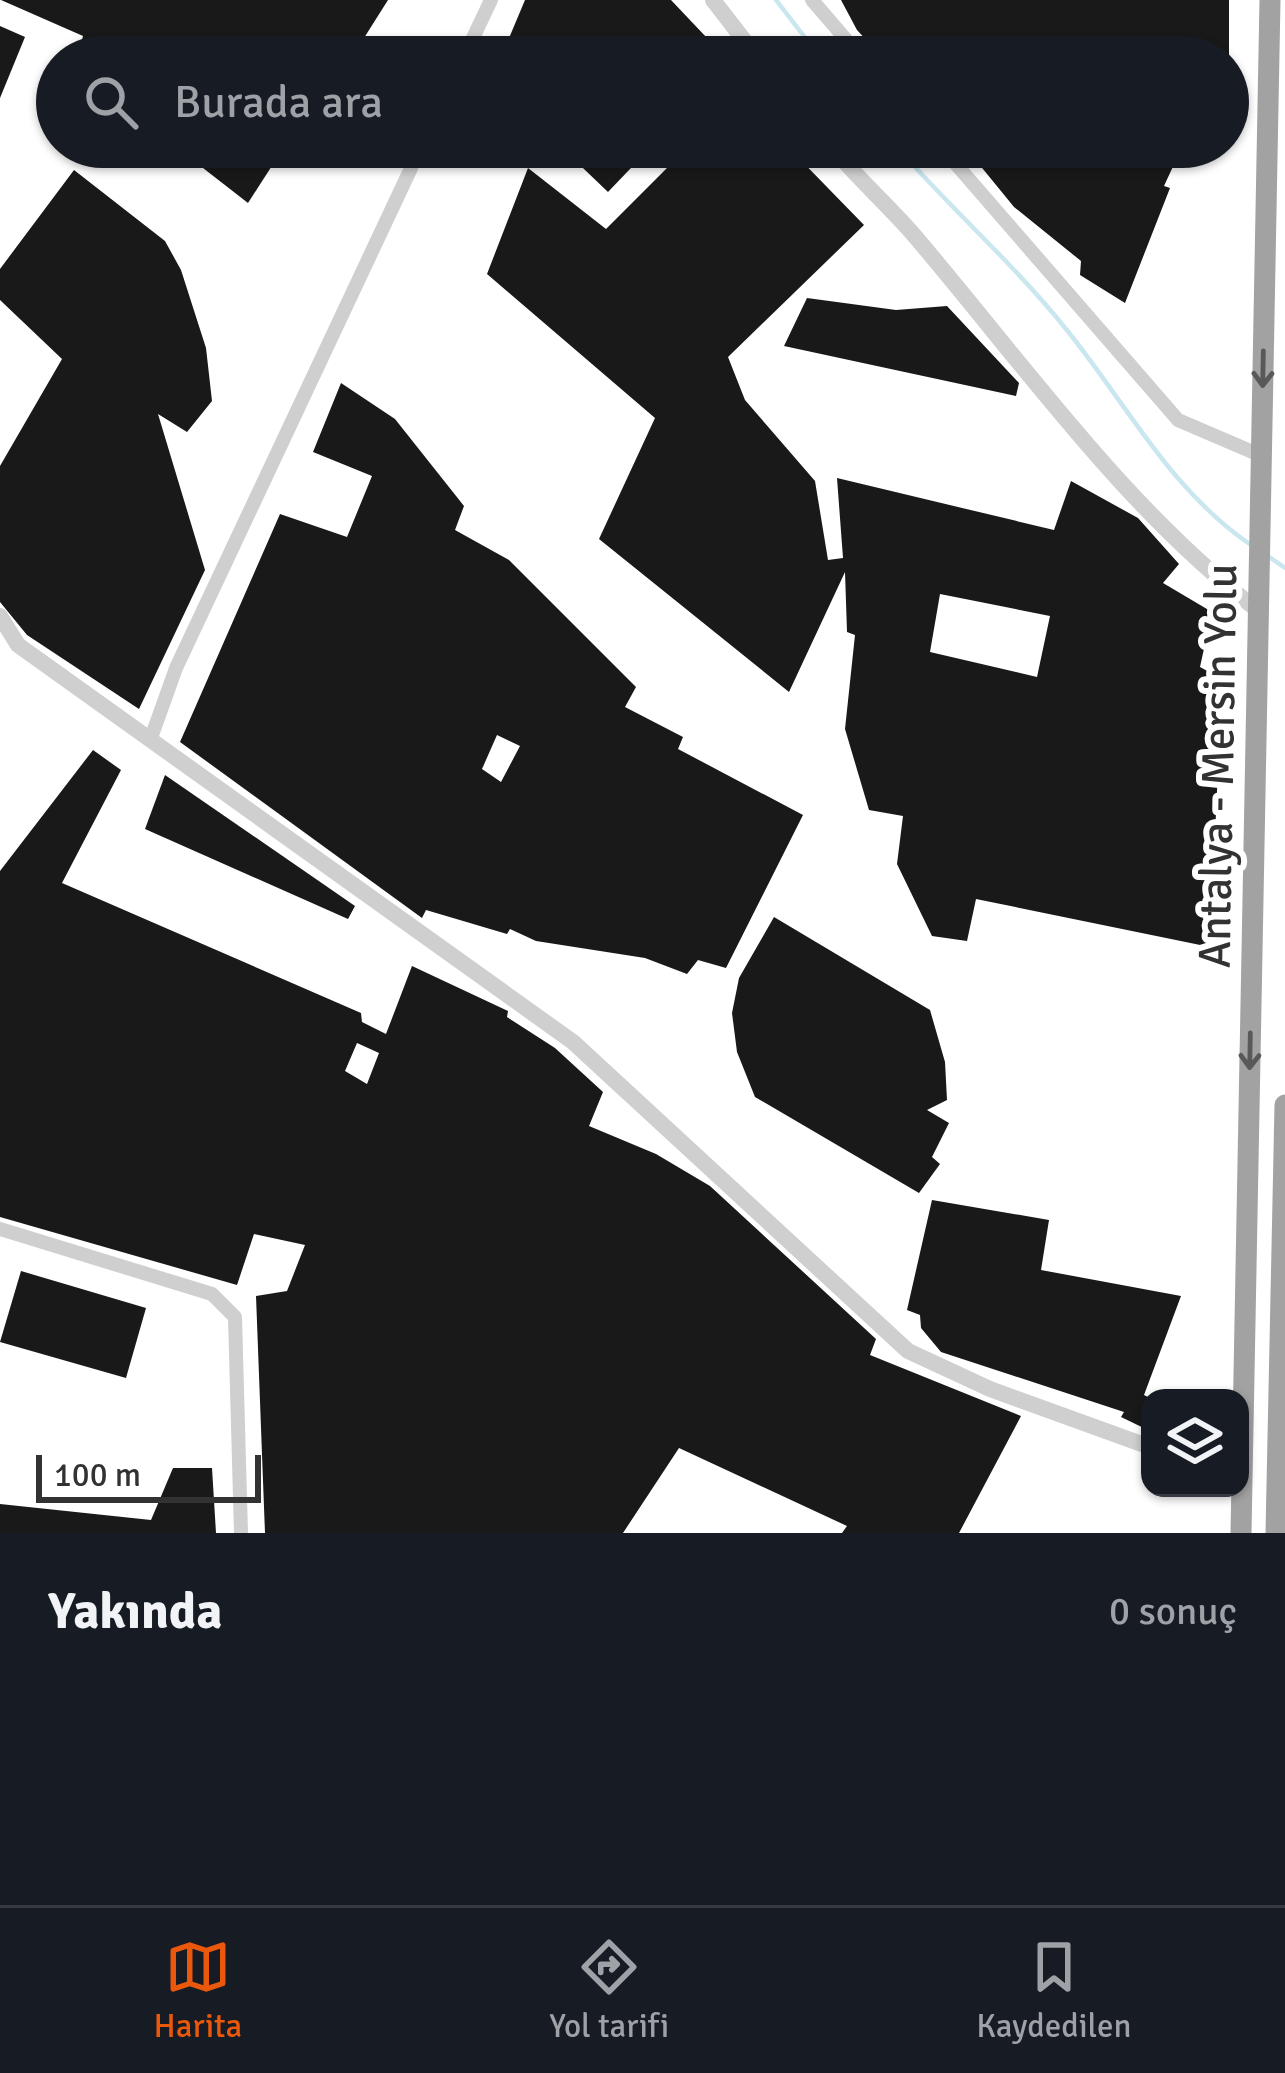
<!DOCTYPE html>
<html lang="tr">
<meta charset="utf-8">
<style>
:root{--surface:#171b24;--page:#20242c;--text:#f1f3f6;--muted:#9ea1a6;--line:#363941;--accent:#ea580c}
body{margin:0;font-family:Signika,sans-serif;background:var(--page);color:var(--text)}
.controls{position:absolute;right:36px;bottom:36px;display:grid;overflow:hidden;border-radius:24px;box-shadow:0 3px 9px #0004}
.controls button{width:108px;height:108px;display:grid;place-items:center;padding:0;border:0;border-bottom:3px solid var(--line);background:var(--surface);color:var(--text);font:60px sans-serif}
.scale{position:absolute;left:36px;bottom:30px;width:225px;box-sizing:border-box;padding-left:12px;border:6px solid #323232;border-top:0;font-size:33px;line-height:42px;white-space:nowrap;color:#323232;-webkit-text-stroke:9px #fff;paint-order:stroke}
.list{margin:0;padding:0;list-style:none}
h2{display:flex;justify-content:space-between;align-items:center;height:156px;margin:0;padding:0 48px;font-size:51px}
h2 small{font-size:39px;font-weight:400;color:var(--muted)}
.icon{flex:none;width:66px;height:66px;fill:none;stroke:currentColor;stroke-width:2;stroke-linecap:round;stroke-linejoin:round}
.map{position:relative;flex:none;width:1285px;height:1533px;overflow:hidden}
.search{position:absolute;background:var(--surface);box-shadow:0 3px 9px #0004;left:36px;right:36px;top:36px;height:132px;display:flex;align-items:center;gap:30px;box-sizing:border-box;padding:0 42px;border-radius:66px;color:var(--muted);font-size:45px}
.sheet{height:372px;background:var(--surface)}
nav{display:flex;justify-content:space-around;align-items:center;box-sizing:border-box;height:168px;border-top:3px solid var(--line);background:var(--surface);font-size:33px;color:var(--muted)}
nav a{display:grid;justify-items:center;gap:6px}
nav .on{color:var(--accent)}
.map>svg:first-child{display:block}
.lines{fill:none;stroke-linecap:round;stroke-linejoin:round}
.stream{stroke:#cae7f0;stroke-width:4.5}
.building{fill:#191919;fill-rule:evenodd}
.minor{stroke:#cfcfcf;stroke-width:14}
.tertiary{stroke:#cfcfcf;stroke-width:16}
.trunk{stroke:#a2a2a2;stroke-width:21}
.oneway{stroke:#595959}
.labels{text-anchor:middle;stroke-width:12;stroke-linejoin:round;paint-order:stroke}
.street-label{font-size:45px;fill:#323232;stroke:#fff}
</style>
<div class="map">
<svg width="1285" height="1533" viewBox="0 0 1285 1533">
<rect width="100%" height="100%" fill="#fff"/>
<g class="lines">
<g class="stream">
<path d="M776 0 820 57"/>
<path d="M897 147C951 209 1015 265 1066 329 1127 404 1169 489 1251 545"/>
<path d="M1265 554 1285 568"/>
</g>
</g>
<g class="building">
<path d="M1 0H388L352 57H109L81 44 83 36Z"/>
<path d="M525 0H671L725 57H501Z"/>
<path d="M841 0H1229V57L1177 52 1176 57H882L857 30Z"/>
<path d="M0 26 25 37 0 98Z"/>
<path d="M176 147H284L248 203Z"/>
<path d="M561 147H651L608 192Z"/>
<path d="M688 147H788L864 225 728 357 745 400 815 481 828 560 843 558 837 478 1054 530 1071 481 1138 518 1179 564 1163 583 1212 612 1200 667 1222 679 1210 947 976 899 967 941 932 936 897 864 903 816 869 810 845 729 855 635 847 632 845 572 789 692 599 539 655 418 487 274 528 168 606 229ZM940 594 1050 616 1037 677 930 652Z"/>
<path d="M965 147H1182L1164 186 1170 188 1125 303 1080 275 1081 261 1014 207Z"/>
<path d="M74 170 165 241 181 270 206 348 212 401 187 432 158 414 205 570 139 709 27 635 0 602V466L62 359 0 300V269Z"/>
<path d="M807 298 896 310 947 306 1019 383 1016 396 784 346Z"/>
<path d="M341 383 395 419 464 506 455 530 509 560 636 687 625 707 683 737 678 749 803 815 726 968 698 960 687 974 645 958 536 941 510 929 507 934 426 910 422 918 180 742 280 514 347 537 372 476 313 452ZM497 735 520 746 501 782 482 769Z"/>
<path d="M93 750 121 770 62 883 361 1013 362 1022 386 1034 412 966 508 1011 507 1017 555 1048 603 1092 589 1126 656 1154 710 1186 876 1339 870 1355 1021 1416 959 1533H842L847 1526 679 1448 623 1533H265L256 1296 287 1291 305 1245 254 1234 237 1285 0 1217V871ZM357 1043 379 1053 367 1084 345 1071Z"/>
<path d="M165 775 355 906 348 919 145 829Z"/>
<path d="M774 917 930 1010 945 1062 947 1100 927 1110 949 1123 932 1157 940 1164 919 1193 755 1097 737 1052 732 1013 739 978Z"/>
<path d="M932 1200 1049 1220 1041 1270 1181 1296 1144 1395 1150 1398V1431L1121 1417 1124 1412 941 1352 921 1328 920 1315 907 1310Z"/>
<path d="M21 1271 146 1308 126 1378 0 1342Z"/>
<path d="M173 1468H212L216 1533H0V1504L151 1520Z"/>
</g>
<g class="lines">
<g class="minor">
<path d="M812 0 861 57"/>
<path d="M464 57 491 0"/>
<path d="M941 147 1178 420 1262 456"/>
<path d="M151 738 176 668 421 147"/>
<path d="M0 1229 212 1294 235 1317 241 1533"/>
</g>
<g class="tertiary">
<path d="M713 0 757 57"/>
<path d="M832 147C857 178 887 204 913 234 1024 364 1123 507 1260 612"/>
<path d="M0 616 18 645 573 1042 908 1351 990 1389 1150 1447"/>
</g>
<g class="trunk">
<path d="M1241 1533 1270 0"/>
<path d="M1276 1533 1285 1105"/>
</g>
</g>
<defs><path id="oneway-shaft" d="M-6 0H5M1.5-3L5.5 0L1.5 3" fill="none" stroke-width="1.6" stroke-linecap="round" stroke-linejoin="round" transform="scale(3)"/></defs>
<g class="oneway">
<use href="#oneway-shaft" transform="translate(1263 369) rotate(91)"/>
<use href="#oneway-shaft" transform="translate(1250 1051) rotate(91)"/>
</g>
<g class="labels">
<g class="street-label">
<text transform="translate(1217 766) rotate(-89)" y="16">Antalya - Mersin Yolu</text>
</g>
</g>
</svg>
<div class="controls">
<button><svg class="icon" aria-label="layers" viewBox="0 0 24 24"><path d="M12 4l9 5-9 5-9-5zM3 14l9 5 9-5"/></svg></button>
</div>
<div class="scale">100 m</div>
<div class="search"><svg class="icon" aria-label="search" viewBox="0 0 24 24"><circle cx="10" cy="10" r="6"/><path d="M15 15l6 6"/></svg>Burada ara</div>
</div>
<section class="sheet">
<h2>Yakında<small>0 sonuç</small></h2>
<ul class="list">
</ul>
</section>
<nav>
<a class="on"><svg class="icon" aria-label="map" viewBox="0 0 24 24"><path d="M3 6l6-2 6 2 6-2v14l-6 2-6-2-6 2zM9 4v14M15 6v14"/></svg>Harita</a>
<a><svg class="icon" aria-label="directions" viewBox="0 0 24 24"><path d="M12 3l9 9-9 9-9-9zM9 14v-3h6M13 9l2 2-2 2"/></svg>Yol tarifi</a>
<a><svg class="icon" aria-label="saved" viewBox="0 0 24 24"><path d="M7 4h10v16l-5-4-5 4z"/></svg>Kaydedilen</a>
</nav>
